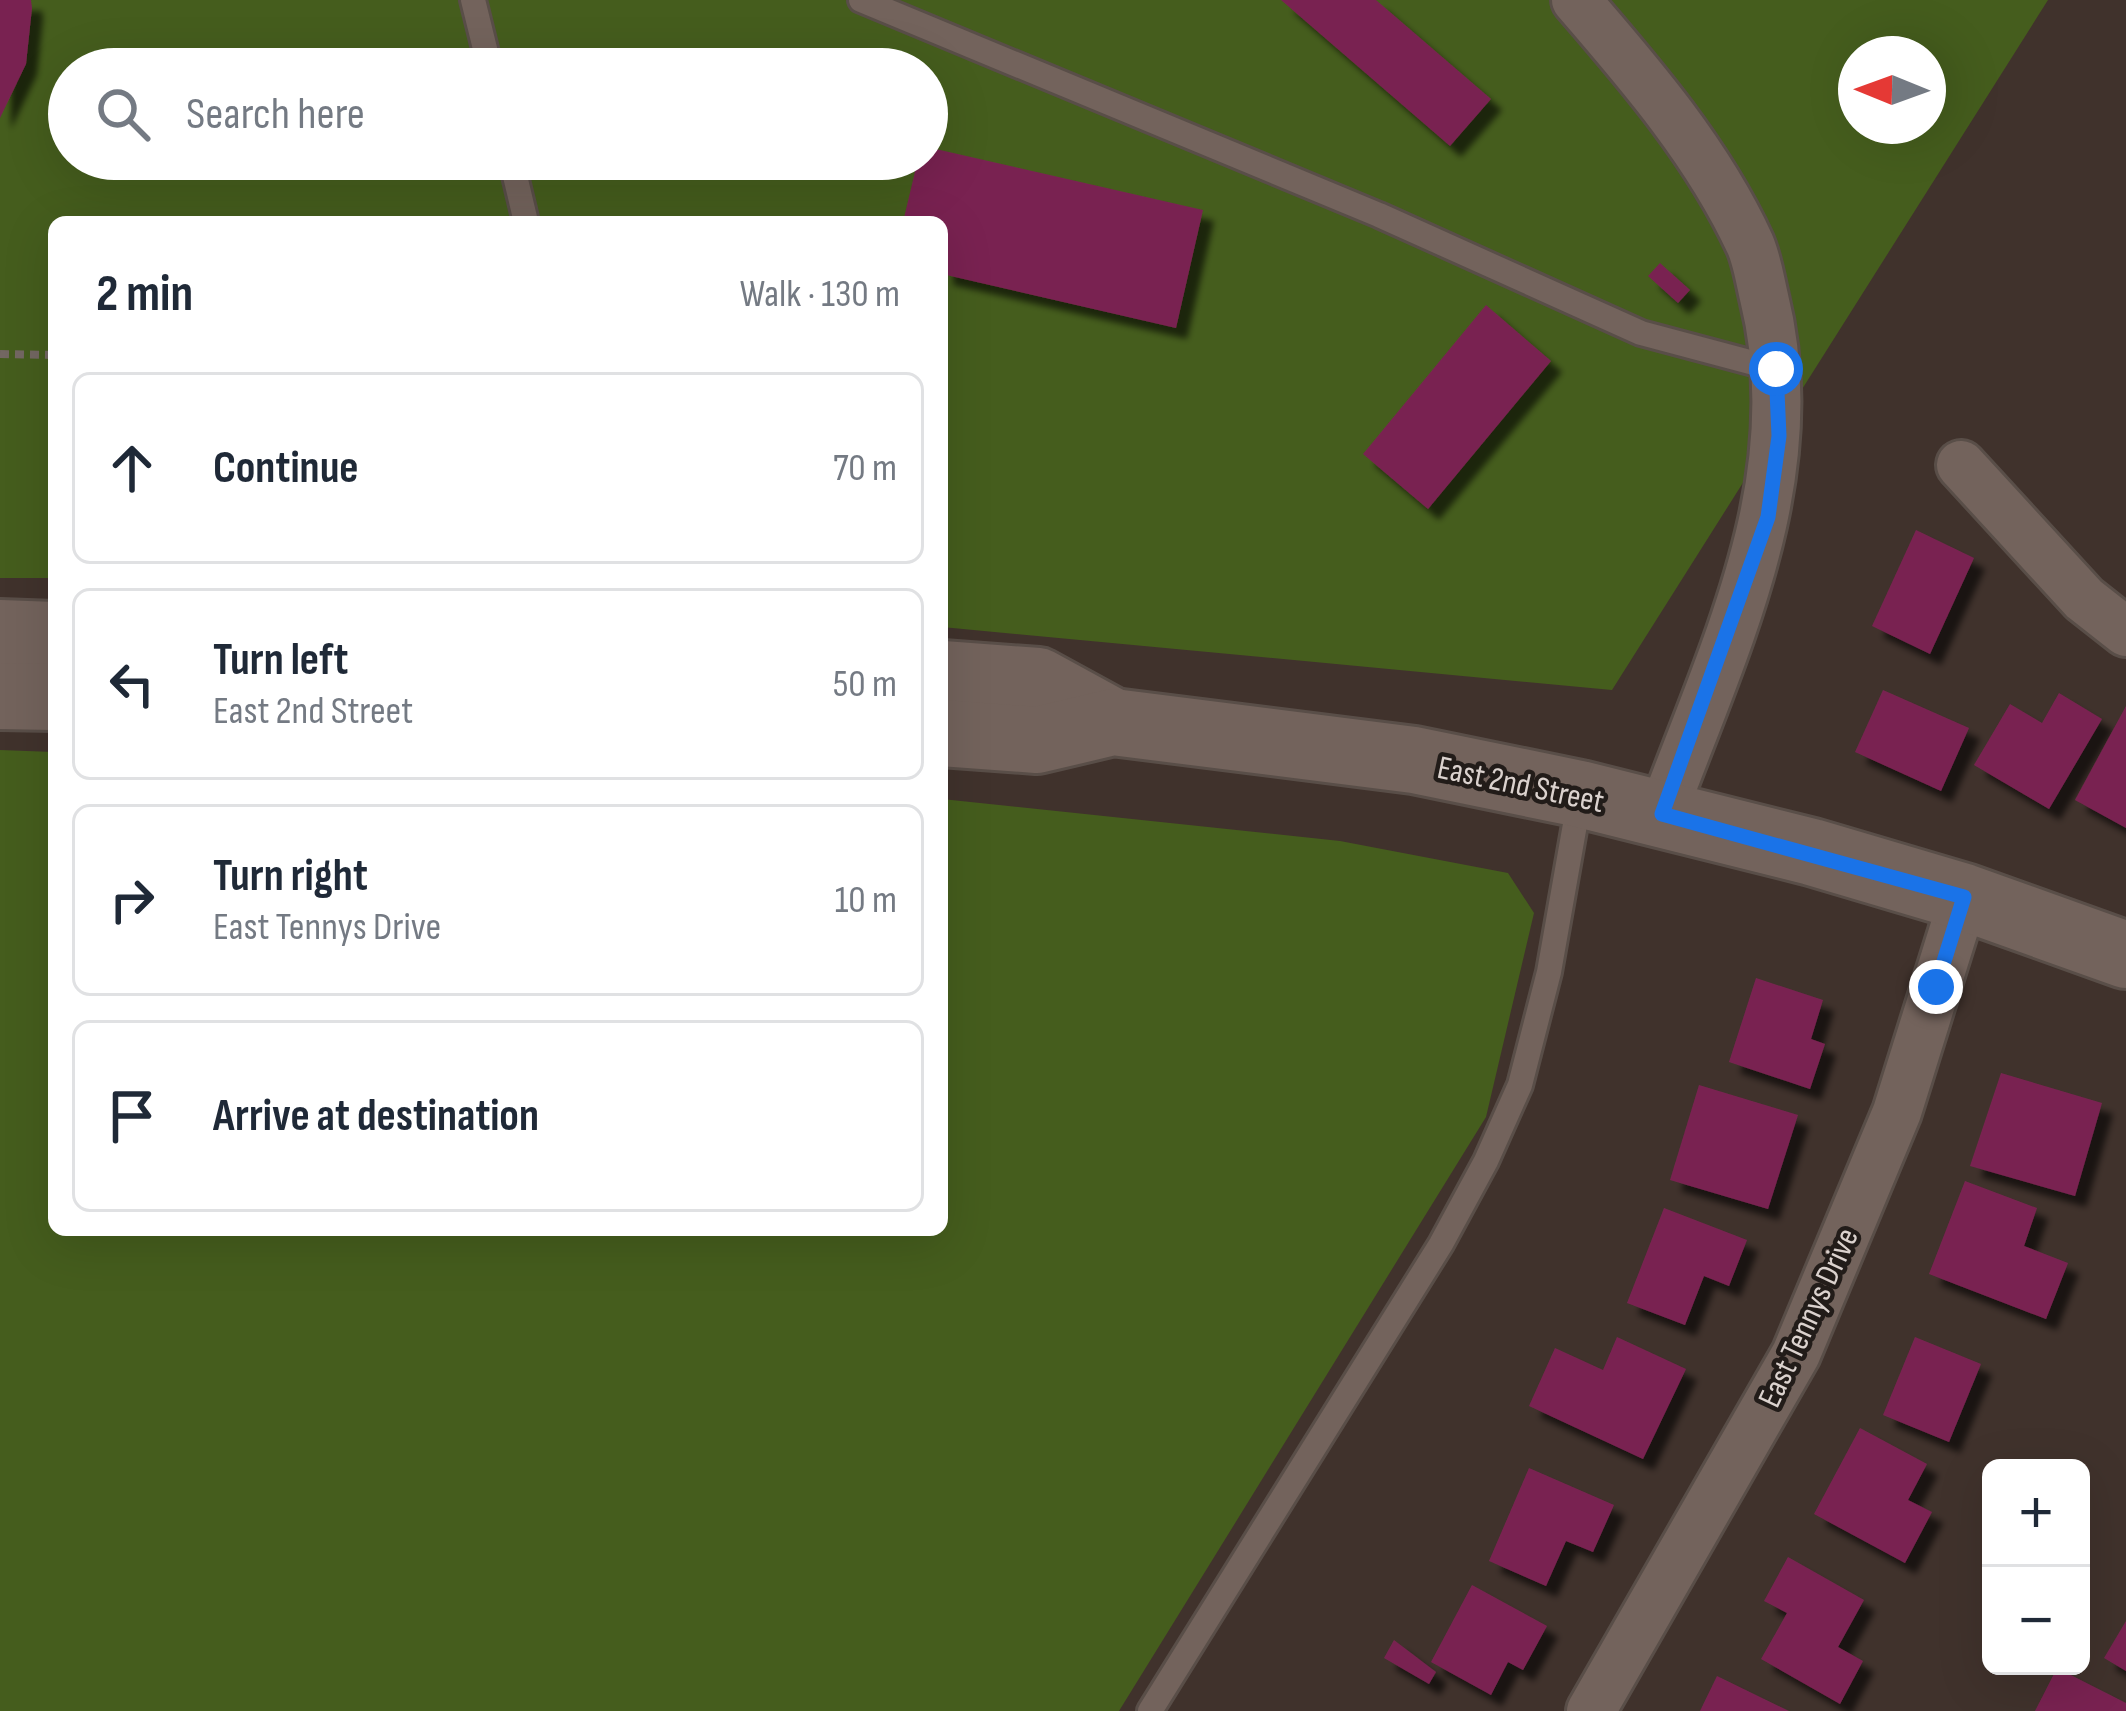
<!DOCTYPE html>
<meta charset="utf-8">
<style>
:root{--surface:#fff;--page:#f6f6f7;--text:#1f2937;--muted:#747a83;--line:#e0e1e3}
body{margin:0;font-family:"Sofia Sans Condensed",sans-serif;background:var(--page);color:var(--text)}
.controls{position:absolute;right:36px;bottom:36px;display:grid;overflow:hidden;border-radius:18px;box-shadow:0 12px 48px #0002}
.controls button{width:108px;height:108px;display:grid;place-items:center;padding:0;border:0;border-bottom:3px solid var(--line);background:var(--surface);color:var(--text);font:60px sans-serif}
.compass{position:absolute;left:1838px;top:36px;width:108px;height:108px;border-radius:50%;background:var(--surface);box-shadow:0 12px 48px #0002;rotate:271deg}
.stop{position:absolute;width:36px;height:36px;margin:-27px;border:9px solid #1a73e8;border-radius:50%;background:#fff}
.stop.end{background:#1a73e8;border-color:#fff;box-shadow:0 3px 12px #0008}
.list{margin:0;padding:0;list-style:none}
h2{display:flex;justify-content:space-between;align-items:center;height:156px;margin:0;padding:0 48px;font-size:51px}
h2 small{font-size:39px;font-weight:400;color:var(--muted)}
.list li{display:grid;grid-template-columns:78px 1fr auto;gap:36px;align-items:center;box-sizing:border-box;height:192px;margin:0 24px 24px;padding:0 24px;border:3px solid var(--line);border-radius:18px}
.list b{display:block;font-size:45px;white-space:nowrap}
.list p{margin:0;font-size:39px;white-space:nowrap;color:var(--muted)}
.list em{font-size:39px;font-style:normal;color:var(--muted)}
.icon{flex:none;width:66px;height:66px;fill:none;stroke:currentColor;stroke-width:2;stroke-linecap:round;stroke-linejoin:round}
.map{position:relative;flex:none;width:2126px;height:1711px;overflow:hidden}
.search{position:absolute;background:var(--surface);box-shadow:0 12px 48px #0002;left:48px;top:48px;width:900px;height:132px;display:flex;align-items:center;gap:30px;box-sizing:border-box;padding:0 42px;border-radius:66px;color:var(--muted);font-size:45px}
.panel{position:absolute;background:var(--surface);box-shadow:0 12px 48px #0002;left:48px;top:216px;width:900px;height:1020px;border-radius:18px}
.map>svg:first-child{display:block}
.green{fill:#455d1d;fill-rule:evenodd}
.building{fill:#792451;filter:url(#shadow)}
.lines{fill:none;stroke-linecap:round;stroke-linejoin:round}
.service-casing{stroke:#594e48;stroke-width:30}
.minor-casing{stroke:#594e48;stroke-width:54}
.secondary-casing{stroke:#594e48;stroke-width:72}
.path{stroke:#736762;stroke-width:8;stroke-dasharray:9 6;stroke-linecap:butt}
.service{stroke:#73635c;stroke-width:24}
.minor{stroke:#73635c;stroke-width:48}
.secondary{stroke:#73635c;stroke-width:66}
.route{stroke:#1a73e8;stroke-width:15}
.labels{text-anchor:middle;stroke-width:9;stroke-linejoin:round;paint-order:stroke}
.street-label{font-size:33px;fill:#dbd2ce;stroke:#221c19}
</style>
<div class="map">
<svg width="2126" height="1711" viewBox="0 0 2126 1711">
<defs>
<filter id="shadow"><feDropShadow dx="11" dy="11" stdDeviation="3" flood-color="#0009"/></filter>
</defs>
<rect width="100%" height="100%" fill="#40322c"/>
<g class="green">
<path d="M0 0H2048L1612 690 942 627V222H54V578H0ZM1856 54H1928V126H1856ZM69 69H927V159H69Z"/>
<path d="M0 750 54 752V1230H942V799L1340 841 1508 873 1534 913 1486 1117 1119 1711H0Z"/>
</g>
<g class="building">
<path d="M0 0H31L32 8 26 64 0 118Z"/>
<path d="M1281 0H1376L1491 99 1450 146Z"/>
<path d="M927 147 1203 210 1176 328 942 274V222H903L918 159H927Z"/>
<path d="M1660 263 1690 290 1678 303 1648 276Z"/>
<path d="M1486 305 1551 361 1428 509 1363 454Z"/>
<path d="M1916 530 1974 558 1930 654 1872 626Z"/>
<path d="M1883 690 1969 728 1941 791 1855 752Z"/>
<path d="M2059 693 2102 719 2049 809 1974 765 2010 704 2042 723Z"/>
<path d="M2126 706V828L2075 800Z"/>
<path d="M1756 978 1823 1000 1811 1039 1825 1044 1810 1089 1729 1062Z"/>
<path d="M2001 1073 2102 1103 2075 1196 1970 1166Z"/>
<path d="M1699 1085 1798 1115 1768 1209 1670 1180Z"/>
<path d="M1965 1181 2037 1208 2024 1246 2068 1263 2046 1319 1929 1274Z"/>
<path d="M1664 1208 1747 1240 1729 1286 1704 1276 1685 1325 1627 1303Z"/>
<path d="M1617 1337 1686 1369 1643 1459 1529 1406 1555 1348 1603 1370Z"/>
<path d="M1915 1337 1981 1364 1949 1442 1883 1415Z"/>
<path d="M1860 1428 1927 1464 1908 1500 1932 1512 1905 1563 1814 1514Z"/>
<path d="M1529 1468 1614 1505 1593 1552 1566 1541 1546 1586 1489 1561Z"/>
<path d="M1788 1557 1864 1600 1838 1647 1863 1661 1840 1704 1761 1659 1787 1613 1764 1601Z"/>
<path d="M1472 1585 1547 1626 1523 1670 1508 1662 1491 1695 1431 1662Z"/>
<path d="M2126 1621V1671L2104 1658Z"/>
<path d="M1394 1640 1436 1672 1429 1684 1384 1658Z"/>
<path d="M2057 1668 2126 1703V1711H2035Z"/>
<path d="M1717 1676 1789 1711H1700Z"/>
</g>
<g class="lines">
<defs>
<g id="service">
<path d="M473 0 490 69"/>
<path d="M861 0 1379 215 1641 333 1776 369"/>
<path d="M511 159 526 222"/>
<path d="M1150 1711 1441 1244 1486 1161 1520 1085 1549 972 1580 796"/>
</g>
<g id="minor">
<path d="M1576 0C1641 75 1708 153 1750 244 1757 260 1760 280 1764 297 1809 478 1724 647 1662 814"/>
<path d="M1961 465 2084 599 2126 632"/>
<path d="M1591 1711 1796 1354 1897 1112 1964 897"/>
</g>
<g id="secondary">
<path d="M0 633 54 635"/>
<path d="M942 674 1038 681 1113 722"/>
<path d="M0 696 54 697"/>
<path d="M942 733 1037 740 1113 722 1414 760 1580 794 1812 852 1964 897 2126 955"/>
</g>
</defs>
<use href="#service" class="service-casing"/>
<use href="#minor" class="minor-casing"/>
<use href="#secondary" class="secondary-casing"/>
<path class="path" d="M0 354 54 355"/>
<use href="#service" class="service"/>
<use href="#minor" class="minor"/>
<use href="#secondary" class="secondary"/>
</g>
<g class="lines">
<path class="route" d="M1776 369 1779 436 1768 517 1662 814 1964 897 1936 987"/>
</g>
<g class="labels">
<g class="street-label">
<text transform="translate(1521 783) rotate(12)" y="12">East 2nd Street</text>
<text transform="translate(1807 1317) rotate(-65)" y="12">East Tennys Drive</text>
</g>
</g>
</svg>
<div class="controls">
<button>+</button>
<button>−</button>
</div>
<svg class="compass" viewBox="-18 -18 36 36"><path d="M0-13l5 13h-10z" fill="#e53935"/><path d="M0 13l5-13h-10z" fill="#747a83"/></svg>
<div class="stop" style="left:1776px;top:369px"></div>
<div class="stop end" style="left:1936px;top:987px"></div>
<div class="search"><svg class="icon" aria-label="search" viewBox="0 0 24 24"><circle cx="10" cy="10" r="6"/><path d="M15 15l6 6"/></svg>Search here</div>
<section class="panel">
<h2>2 min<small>Walk · 130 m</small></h2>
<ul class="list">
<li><svg class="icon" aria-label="ahead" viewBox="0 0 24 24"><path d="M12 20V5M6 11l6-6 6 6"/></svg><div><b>Continue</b></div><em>70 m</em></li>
<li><svg class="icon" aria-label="left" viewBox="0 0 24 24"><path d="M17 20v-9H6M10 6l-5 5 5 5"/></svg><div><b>Turn left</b><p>East 2nd Street</p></div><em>50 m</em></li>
<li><svg class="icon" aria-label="right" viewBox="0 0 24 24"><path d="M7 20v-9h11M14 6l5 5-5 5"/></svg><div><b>Turn right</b><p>East Tennys Drive</p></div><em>10 m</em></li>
<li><svg class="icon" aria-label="arrive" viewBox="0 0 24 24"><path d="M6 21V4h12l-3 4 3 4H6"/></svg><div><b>Arrive at destination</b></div></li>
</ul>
</section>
</div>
